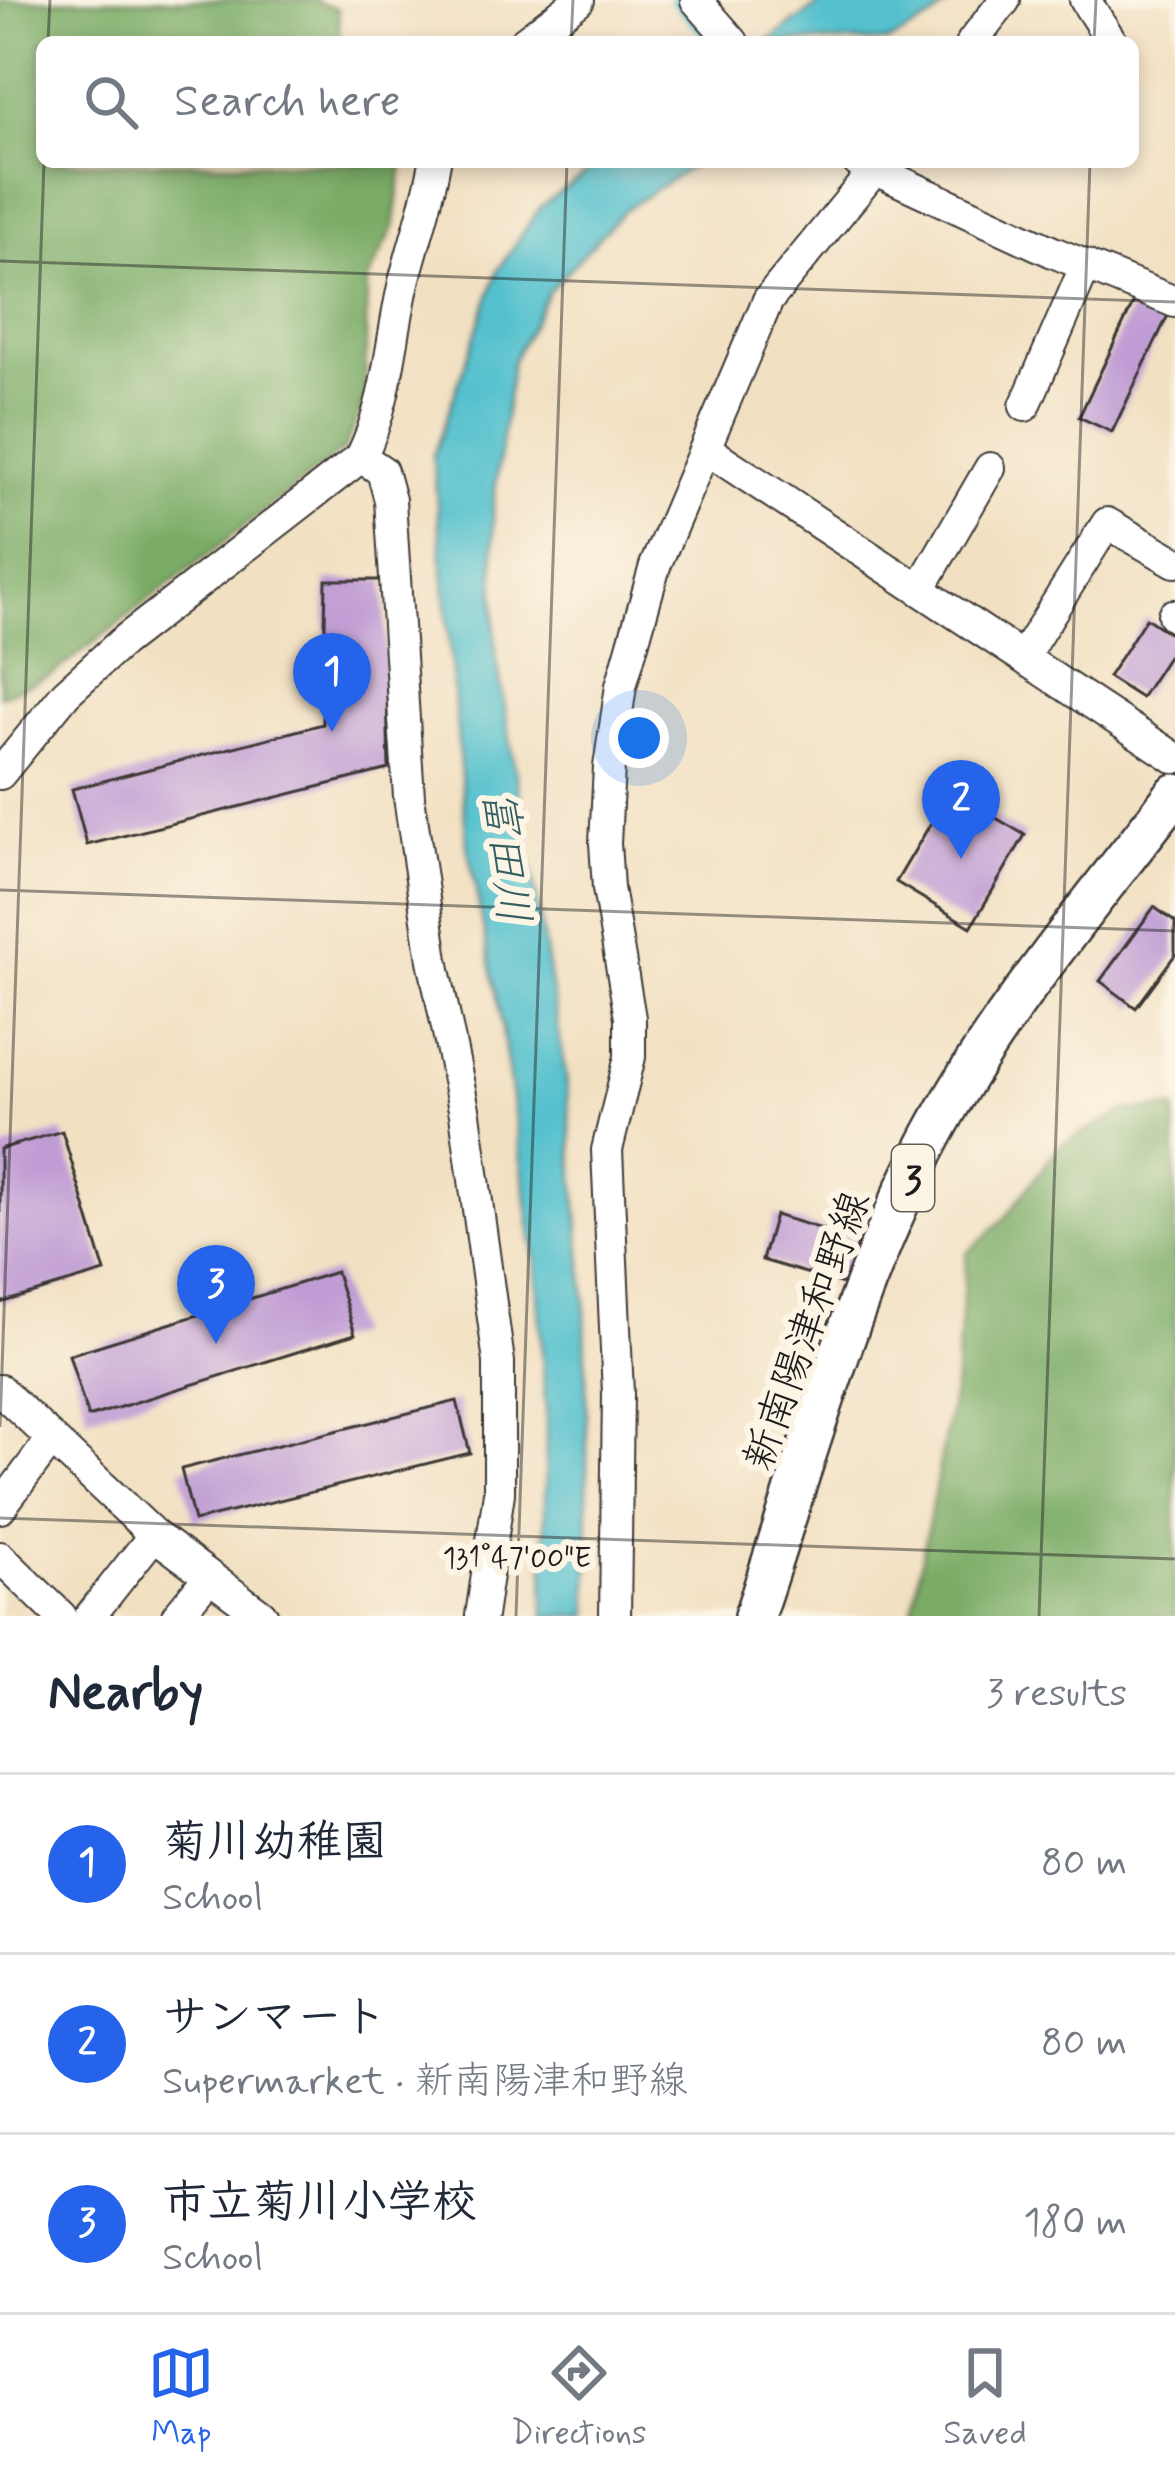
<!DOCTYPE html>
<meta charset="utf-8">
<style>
:root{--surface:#fff;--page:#f2f2f3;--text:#1f2937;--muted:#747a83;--line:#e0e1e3;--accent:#2563eb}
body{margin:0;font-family:Mynerve,"Klee One",sans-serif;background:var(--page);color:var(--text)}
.you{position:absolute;left:639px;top:738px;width:42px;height:42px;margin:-30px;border:9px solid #fff;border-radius:50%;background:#1a73e8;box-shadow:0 0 0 18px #1a73e833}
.badge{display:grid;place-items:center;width:78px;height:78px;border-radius:50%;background:var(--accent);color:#fff;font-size:39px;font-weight:700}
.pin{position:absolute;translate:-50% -99px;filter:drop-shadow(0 3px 6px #0008)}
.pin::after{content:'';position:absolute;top:63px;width:42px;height:36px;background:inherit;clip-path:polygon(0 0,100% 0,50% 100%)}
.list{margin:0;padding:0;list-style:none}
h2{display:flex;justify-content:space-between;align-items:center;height:156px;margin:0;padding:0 48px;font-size:51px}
h2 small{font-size:39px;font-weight:400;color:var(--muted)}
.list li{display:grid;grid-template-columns:78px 1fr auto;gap:36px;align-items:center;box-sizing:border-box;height:180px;padding:0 48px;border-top:3px solid var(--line)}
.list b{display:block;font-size:45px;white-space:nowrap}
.list p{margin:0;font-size:39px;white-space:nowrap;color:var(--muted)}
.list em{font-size:39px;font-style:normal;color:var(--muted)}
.icon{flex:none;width:66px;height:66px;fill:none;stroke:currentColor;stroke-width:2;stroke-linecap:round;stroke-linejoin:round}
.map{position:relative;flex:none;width:1175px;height:1616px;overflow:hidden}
.search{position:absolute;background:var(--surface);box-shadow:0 6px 18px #0003;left:36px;right:36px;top:36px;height:132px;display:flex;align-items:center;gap:30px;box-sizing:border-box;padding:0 42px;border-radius:18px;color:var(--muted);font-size:45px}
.sheet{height:696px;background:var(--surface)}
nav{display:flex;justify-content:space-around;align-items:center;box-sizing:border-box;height:168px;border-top:3px solid var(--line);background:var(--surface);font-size:33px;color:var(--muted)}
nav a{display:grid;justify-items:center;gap:6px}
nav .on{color:var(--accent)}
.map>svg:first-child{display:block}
.forest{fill:#7aac66;stroke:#4b6441;stroke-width:3}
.water{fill:#55c1ce;stroke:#386e75;stroke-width:3}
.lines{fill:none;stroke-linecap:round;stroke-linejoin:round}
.stream{stroke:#55c1ce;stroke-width:8}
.building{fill:#c09cd4}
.minor-casing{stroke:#3c3935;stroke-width:34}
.major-casing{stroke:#3c3935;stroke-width:44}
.minor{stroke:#fff;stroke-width:30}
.major{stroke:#fff;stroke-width:39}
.ticks{fill:none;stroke:#1c1c1c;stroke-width:3;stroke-opacity:0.45}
.labels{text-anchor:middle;stroke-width:12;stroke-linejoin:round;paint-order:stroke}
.shield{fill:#fcf5e5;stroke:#5f5d58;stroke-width:3}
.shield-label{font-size:39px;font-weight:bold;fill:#1c1c1c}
.street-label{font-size:42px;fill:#1c1c1c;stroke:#fcf5e5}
.water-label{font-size:45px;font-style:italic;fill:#335e63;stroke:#fcf5e5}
.ticks-label{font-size:30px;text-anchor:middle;fill:#1c1c1c;stroke:#fcf5e5;stroke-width:12;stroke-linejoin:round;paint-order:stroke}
</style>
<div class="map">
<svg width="1175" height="1616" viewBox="0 0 1175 1616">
<rect width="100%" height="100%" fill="#fcf5e5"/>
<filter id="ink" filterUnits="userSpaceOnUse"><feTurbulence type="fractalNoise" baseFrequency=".00833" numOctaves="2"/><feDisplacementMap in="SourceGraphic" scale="24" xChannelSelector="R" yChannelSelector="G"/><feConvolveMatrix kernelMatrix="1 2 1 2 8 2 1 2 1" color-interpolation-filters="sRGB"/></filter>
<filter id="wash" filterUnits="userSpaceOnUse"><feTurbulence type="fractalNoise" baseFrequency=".004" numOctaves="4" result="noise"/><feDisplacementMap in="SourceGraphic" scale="48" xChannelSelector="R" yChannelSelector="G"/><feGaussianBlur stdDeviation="2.7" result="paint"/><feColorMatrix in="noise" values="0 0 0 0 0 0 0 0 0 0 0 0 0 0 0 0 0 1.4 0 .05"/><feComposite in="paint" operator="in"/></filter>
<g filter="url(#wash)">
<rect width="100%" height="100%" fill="#f2e0c2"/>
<g class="forest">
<path d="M0 0H314L338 10 340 42H42V162L403 164 394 227 367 282 365 400 344 449 52 675 0 696Z"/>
<path d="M1175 1108V1616H911L955 1382 967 1253 1007 1216 1059 1146 1125 1111Z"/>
</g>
<g class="water">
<path d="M825 0H953L932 19 888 42H767Z"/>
<path d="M602 162H698L623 211 549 291 512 362 493 507 496 655 566 1076 585 1295 589 1616H544L546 1413 536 1264 499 1008 467 845 433 456 498 270 541 206Z"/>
</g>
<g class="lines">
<path class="stream" d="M673 0 712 42"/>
</g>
<g id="blocks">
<g class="building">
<path d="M1139 291 1172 307 1112 432 1079 417Z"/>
<path d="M326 580H384L389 769 87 845 72 789 323 724Z"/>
<path d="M1146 618 1175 637V646L1141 698 1108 677Z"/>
<path d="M950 791 1025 835 971 927 896 882Z"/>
<path d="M1154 907 1175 922V955L1136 1008 1100 981Z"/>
<path d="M62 1131 105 1272 0 1303V1149Z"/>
<path d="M775 1215 859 1240 846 1285 762 1260Z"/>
<path d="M336 1272 355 1334 88 1417 69 1355Z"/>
<path d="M457 1401 470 1453 194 1521 181 1469Z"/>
</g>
</g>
</g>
<g filter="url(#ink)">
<use href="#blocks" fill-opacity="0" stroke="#3c3935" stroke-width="3"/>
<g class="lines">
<defs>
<g id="minor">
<path d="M696 0 733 42"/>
<path d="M1085 0 1112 42"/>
<path d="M524 42 579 0"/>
<path d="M972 42 1005 0"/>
<path d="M858 162 1053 252 1175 302"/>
<path d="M1025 406 1086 265"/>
<path d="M706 449 1175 758"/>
<path d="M361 457 382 471 390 500 409 797 433 960 465 1114 499 1362V1493L481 1616"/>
<path d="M920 589 990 468"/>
<path d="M1173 615 1175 617"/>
<path d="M1023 657 1107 523 1175 562"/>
<path d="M0 774 66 693 121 643 361 457C389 400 390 342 404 282 414 242 428 203 435 162"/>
<path d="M0 1390 154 1535 263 1616"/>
<path d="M0 1508 51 1440"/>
<path d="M0 1557 61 1616"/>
<path d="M90 1616 154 1535"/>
<path d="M177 1616 208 1578"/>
<path d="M615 1616 618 1394 607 1150 630 1057V1018L608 888 605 843 609 767 621 686 655 566 768 300 881 162"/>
</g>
<path id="major" d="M754 1616C808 1456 852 1286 932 1136 997 1014 1091 904 1175 794"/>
</defs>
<use href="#minor" class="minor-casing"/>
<use href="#major" class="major-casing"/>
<use href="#minor" class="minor"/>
<use href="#major" class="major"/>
</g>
</g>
<path class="ticks" d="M48 42 50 0M571 42 573 0M1094 42 1096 0M0 261 1175 302M0 890 1175 931M0 1427 44 162M0 1518 1175 1559M516 1616 567 162M1039 1616 1090 162"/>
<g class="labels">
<rect class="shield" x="892" y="1145" width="42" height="66" rx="9"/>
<g class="shield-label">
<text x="913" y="1192">3</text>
</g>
<g class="street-label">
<text transform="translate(805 1330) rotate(-70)" y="15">新南陽津和野線</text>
</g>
<g class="water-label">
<text transform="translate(508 856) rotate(83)" y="16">富田川</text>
</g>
</g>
<g class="ticks-label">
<text x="517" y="1567">131°47'00"E</text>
</g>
</svg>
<div class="you"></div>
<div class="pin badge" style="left:332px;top:732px">1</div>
<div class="pin badge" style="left:961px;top:859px">2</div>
<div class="pin badge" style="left:216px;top:1344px">3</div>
<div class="search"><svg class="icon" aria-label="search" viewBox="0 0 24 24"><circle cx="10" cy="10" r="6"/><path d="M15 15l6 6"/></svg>Search here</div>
</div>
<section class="sheet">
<h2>Nearby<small>3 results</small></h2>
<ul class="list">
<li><span class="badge">1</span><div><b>菊川幼稚園</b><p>School</p></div><em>80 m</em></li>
<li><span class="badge">2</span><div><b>サンマート</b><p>Supermarket · 新南陽津和野線</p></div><em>80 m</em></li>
<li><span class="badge">3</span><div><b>市立菊川小学校</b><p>School</p></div><em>180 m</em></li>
</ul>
</section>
<nav>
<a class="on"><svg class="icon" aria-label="map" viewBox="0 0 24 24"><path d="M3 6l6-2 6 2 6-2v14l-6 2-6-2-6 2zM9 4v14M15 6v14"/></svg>Map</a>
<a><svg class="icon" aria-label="directions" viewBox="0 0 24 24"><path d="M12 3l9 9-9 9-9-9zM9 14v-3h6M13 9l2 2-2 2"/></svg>Directions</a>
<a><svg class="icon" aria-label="saved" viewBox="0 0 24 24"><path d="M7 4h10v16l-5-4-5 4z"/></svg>Saved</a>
</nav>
